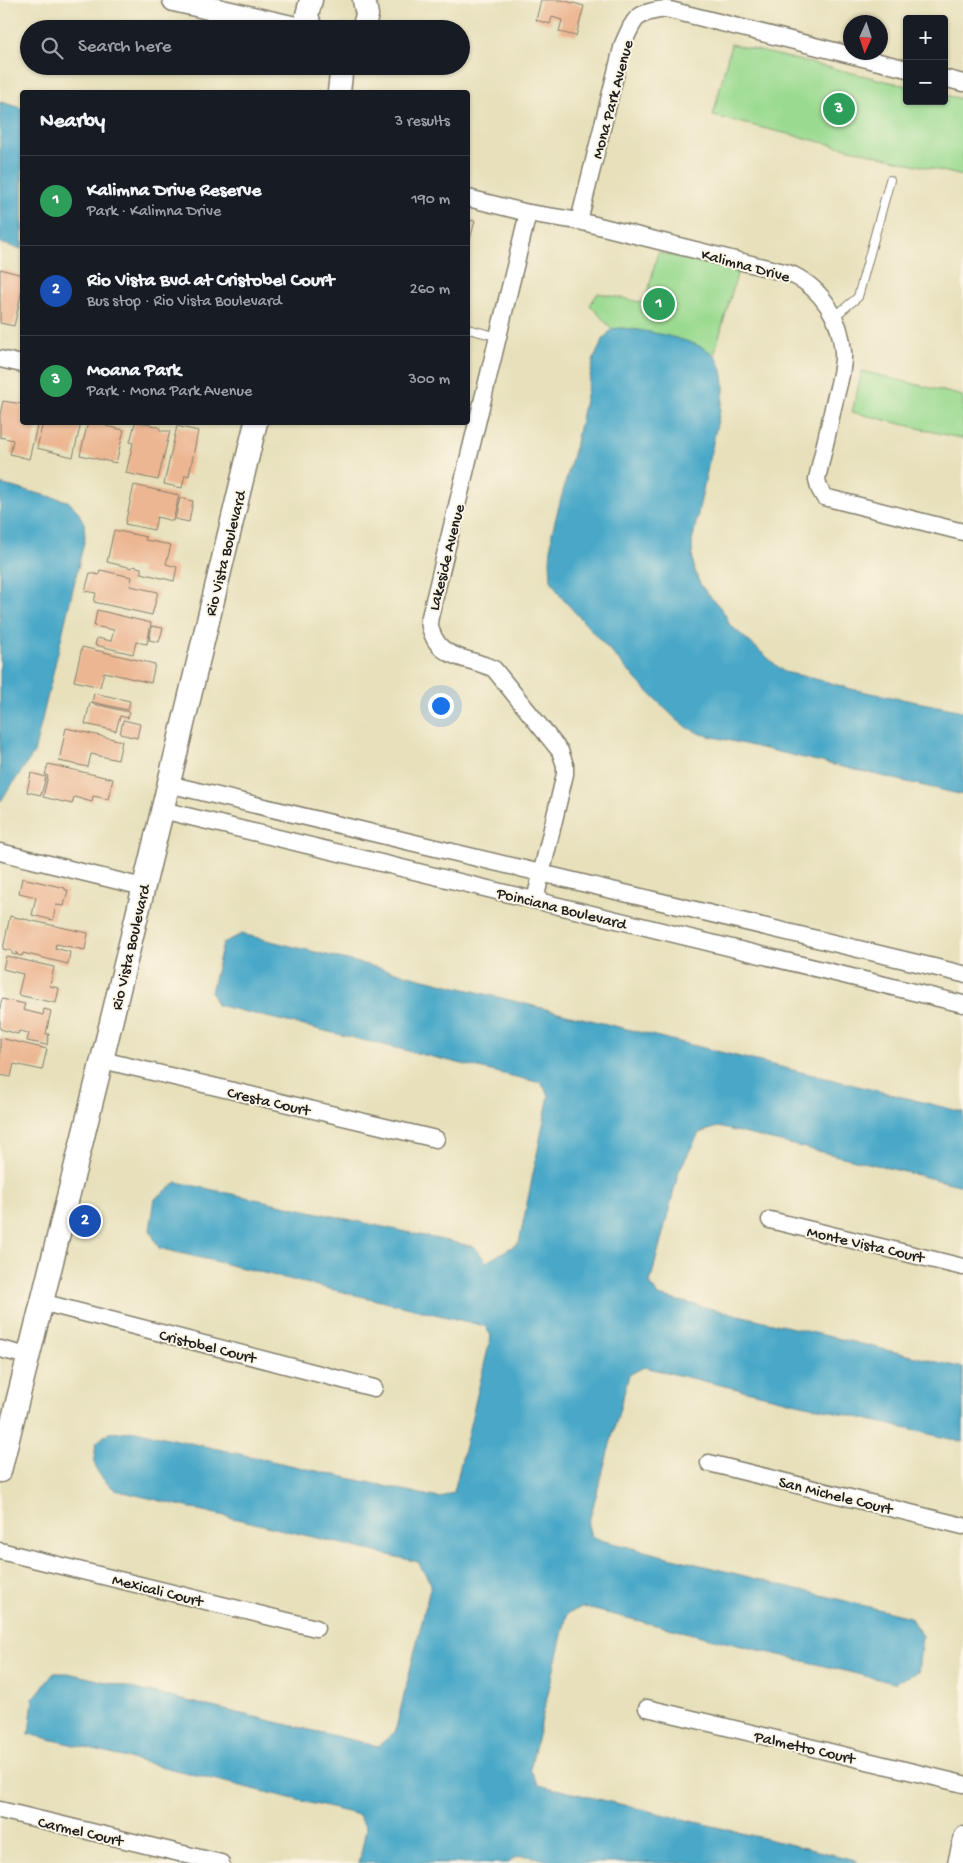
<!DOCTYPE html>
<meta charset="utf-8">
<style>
:root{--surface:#171b24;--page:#242831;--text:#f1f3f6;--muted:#9ea1a6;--line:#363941;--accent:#c8321e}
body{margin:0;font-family:"Gochi Hand",sans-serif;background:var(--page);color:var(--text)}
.controls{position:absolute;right:15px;top:15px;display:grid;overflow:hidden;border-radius:5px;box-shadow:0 1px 4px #0004}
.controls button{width:45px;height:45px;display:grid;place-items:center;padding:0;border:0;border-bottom:1px solid var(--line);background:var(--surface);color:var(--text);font:25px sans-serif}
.compass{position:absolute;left:843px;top:15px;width:45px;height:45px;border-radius:50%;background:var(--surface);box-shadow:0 1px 4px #0004;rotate:183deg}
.you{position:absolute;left:440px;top:705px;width:18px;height:18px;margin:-12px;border:4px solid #fff;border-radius:50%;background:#1a73e8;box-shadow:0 0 0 8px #1a73e833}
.badge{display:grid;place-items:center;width:32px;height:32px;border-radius:50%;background:var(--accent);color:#fff;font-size:16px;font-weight:700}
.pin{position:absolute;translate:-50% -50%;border:2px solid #fff;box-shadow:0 1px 5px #0006}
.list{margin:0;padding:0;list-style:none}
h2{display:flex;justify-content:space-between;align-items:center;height:65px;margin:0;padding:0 20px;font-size:21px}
h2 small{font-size:16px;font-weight:400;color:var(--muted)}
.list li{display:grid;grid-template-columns:32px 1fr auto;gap:15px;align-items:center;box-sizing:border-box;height:90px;padding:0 20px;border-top:1px solid var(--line)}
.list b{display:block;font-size:19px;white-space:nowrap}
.list p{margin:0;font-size:16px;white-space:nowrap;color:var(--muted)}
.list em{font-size:16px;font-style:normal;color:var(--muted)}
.icon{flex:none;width:28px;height:28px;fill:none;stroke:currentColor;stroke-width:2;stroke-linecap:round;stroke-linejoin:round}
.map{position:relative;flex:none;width:963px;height:1863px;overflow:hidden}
.search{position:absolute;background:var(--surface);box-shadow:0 1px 4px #0004;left:20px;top:20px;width:450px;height:55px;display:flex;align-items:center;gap:12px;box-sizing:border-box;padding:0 18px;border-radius:28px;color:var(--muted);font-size:19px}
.panel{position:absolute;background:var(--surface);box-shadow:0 1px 4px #0004;left:20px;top:90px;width:450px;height:335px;border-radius:5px}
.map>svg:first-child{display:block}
.green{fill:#9ada90;stroke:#5b7b56}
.water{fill:#49a8c8;stroke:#326272}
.building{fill:#ecb692}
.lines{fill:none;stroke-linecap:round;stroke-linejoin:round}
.lane-casing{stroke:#827e6c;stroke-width:10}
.street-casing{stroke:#827e6c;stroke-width:19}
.secondary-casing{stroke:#827e6c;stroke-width:25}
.lane{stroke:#fff;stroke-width:8}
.street{stroke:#fff;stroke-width:16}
.secondary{stroke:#fff;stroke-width:22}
.labels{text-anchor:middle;stroke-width:4;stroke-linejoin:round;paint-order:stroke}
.street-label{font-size:16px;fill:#1c1c1c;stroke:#fcf5e5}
</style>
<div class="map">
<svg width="963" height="1863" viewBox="0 0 963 1863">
<rect width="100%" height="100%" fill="#fcf5e5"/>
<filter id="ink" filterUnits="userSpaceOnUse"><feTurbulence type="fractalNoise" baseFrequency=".02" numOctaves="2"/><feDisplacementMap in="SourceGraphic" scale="10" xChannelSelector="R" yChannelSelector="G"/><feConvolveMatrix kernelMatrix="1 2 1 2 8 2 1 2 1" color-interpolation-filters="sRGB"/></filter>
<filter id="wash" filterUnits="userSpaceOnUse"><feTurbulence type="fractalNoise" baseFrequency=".0096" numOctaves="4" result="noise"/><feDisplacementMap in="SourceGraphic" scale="20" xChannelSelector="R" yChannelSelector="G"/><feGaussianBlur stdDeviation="1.12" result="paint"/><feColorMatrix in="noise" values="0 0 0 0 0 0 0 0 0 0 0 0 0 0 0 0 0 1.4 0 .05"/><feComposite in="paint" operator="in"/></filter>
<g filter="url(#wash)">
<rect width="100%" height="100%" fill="#e7e0bb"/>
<g class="green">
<path d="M731 44 907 86V101H944V95L963 99V176L713 116Z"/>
<path d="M658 252 738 271 714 355 635 329H612L590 305 598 293 645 303Z"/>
<path d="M862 371 963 396V439L852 412Z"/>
</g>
<g class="water">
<path d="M0 102 22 108V249L0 243Z"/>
<path d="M622 328C644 330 699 340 714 355 723 365 724 379 724 391L692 542C692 556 693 573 701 585 710 599 725 608 729 624L784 672 821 680 851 689 963 711V795L701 734 688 728 677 720 643 687 561 597 551 580 550 560 552 532 575 447 594 358 604 338 612 329Z"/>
<path d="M0 484 68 501 77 510 84 523 85 538 34 753 0 802Z"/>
<path d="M242 934 963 1112V1186L718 1127 699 1133 679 1171 650 1283 658 1296 963 1368V1442L644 1367 629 1375 588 1525 591 1536 604 1541 910 1617 922 1636 918 1672 894 1683 582 1607 567 1614 530 1769 539 1785 856 1860 858 1863H555C542 1860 519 1849 509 1863H359L366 1829 359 1815 29 1734 33 1699 54 1673H68L378 1746 395 1732 431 1584 418 1562 115 1490C96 1472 92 1471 96 1443L108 1433 136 1431 439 1498 454 1492 491 1336 485 1326 159 1248 150 1230 155 1199 177 1182 475 1247 486 1262 519 1243 549 1095 541 1083 217 1005 211 992 223 943Z"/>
</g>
<g id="blocks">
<g class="building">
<path d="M541 0H562L584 6 576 36 559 32 562 20 552 17 550 24 536 20Z"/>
<path d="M468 220 475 221 468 247Z"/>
<path d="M0 269 22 275V290L14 326 0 323Z"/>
<path d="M3 401 22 404V422H38L29 459 10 454 13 440 0 437V414Z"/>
<path d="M43 422 81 423 73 457 37 448Z"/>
<path d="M88 422H107L106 426 124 430 116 463 80 455Z"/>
<path d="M138 422 151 424V425L159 427 161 431H170L158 480 126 473 133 443 130 442 135 423Z"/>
<path d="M177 426 198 431 189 476 185 475 182 488 164 484Z"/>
<path d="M134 485 179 495 173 521 157 517 154 530 125 524Z"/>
<path d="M180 498 193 501 189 522 175 519Z"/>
<path d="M114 530 146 537 145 540 171 545 166 564 177 567 174 581 141 573V568L133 566 132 568 107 562Z"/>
<path d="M100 570 132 577 130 586 158 592 152 615 94 602 96 593 85 591 90 573 99 575Z"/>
<path d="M97 610 151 623 147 644 136 642 133 654 95 645 97 638 111 641 114 630 94 626Z"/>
<path d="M152 626 163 628 159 642 149 640Z"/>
<path d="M82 647 155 664 151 683 104 672 100 687 74 681Z"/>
<path d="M94 693 130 701 128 710 92 702Z"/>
<path d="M90 703 129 712 128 718 120 716 116 731 85 724Z"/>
<path d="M123 720 140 724 137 738 120 734Z"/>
<path d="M66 728 122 741 118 760 91 754 88 767 59 761Z"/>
<path d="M48 764 113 779 108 799 93 796 92 802 74 797 72 804 43 797 48 776 45 775Z"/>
<path d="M31 773 46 777 41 795 27 792Z"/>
<path d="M22 878 65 888V890H68L64 906 56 905 53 920 32 915 36 897 19 893Z"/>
<path d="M10 916 88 933 85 950 56 944 55 948 70 952 68 964 23 953 22 956 17 955V952L16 955 12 954V951L3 949Z"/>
<path d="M6 956 54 967 50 986 59 988 56 1003 18 995 23 974 3 969Z"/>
<path d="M2 999 25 1004 23 1010 43 1015 44 1009 51 1011 46 1034H49L47 1045 27 1041 29 1033 19 1031 18 1034 0 1029V1007Z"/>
<path d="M0 1038 47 1049 42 1070 14 1064 11 1077 0 1075Z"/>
</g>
</g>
</g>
<g filter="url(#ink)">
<use href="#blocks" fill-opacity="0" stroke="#827e6c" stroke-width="1"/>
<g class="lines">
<defs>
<g id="lane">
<path d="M834 317 858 297 890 180"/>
<path d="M468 329 499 337"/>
</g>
<g id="street">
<path d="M944 78 963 83"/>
<path d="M468 198 528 213 579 221 771 269C778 271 786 272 793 275 822 289 841 319 843 352 844 370 837 390 833 408 828 432 822 456 817 479L819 488 824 497 963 532"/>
<path d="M528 213 429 621C435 661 464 655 494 669L560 751 565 765V774L535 900"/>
<path d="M579 221 623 44C635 17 635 13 666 9L907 69"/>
<path d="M0 359 22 364"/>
<path d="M168 784 963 974"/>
<path d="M162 810 963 1004"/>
<path d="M0 852 143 887"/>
<path d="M102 1060 436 1139"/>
<path d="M770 1220 963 1267"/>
<path d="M41 1302 374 1388"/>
<path d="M0 1349 28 1356"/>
<path d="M709 1463 963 1526"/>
<path d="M0 1551 316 1628"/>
<path d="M647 1708 963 1784"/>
<path d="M0 1810 221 1863"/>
<path d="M956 1863 963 1835"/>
</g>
<g id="secondary">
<path d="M174 0 300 29"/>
<path d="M311 0 307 15 311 29"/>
<path d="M363 29 367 15 364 0"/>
<path d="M339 92 342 66"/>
<path d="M0 1471 102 1060 256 422"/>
</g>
</defs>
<use href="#lane" class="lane-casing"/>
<use href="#street" class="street-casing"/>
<use href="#secondary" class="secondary-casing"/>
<use href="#lane" class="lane"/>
<use href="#street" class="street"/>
<use href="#secondary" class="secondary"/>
</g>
</g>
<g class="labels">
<g class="street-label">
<text transform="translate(611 99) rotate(-75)" y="6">Mona Park Avenue</text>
<text transform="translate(746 264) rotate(15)" y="6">Kalimna Drive</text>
<text transform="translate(224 553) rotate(-76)" y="6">Rio Vista Boulevard</text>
<text transform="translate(445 557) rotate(-76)" y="6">Lakeside Avenue</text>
<text transform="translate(562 907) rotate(14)" y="6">Poinciana Boulevard</text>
<text transform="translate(129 947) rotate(-77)" y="6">Rio Vista Boulevard</text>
<text transform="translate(269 1100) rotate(13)" y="6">Cresta Court</text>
<text transform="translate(866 1243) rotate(13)" y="6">Monte Vista Court</text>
<text transform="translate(208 1345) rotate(14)" y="6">Cristobel Court</text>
<text transform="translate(836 1494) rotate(14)" y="6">San Michele Court</text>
<text transform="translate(158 1589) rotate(14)" y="6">Mexicali Court</text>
<text transform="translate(805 1746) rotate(13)" y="6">Palmetto Court</text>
<text transform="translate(81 1830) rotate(13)" y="6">Carmel Court</text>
</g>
</g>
</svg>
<div class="controls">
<button>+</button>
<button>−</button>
</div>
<svg class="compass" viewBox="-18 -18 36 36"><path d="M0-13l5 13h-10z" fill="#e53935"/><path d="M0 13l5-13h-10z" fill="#9ea1a6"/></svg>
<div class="you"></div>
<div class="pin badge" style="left:659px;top:304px;background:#2e9e5b">1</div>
<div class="pin badge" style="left:85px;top:1221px;background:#1a4fb4">2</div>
<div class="pin badge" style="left:839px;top:109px;background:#2e9e5b">3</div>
<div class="search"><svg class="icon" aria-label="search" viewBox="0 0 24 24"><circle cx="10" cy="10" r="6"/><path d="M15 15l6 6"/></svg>Search here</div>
<section class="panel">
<h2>Nearby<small>3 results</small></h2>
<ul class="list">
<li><span class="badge" style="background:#2e9e5b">1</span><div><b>Kalimna Drive Reserve</b><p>Park · Kalimna Drive</p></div><em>190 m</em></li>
<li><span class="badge" style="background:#1a4fb4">2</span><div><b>Rio Vista Bvd at Cristobel Court</b><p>Bus stop · Rio Vista Boulevard</p></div><em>260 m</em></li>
<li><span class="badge" style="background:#2e9e5b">3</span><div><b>Moana Park</b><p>Park · Mona Park Avenue</p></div><em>300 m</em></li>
</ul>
</section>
</div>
